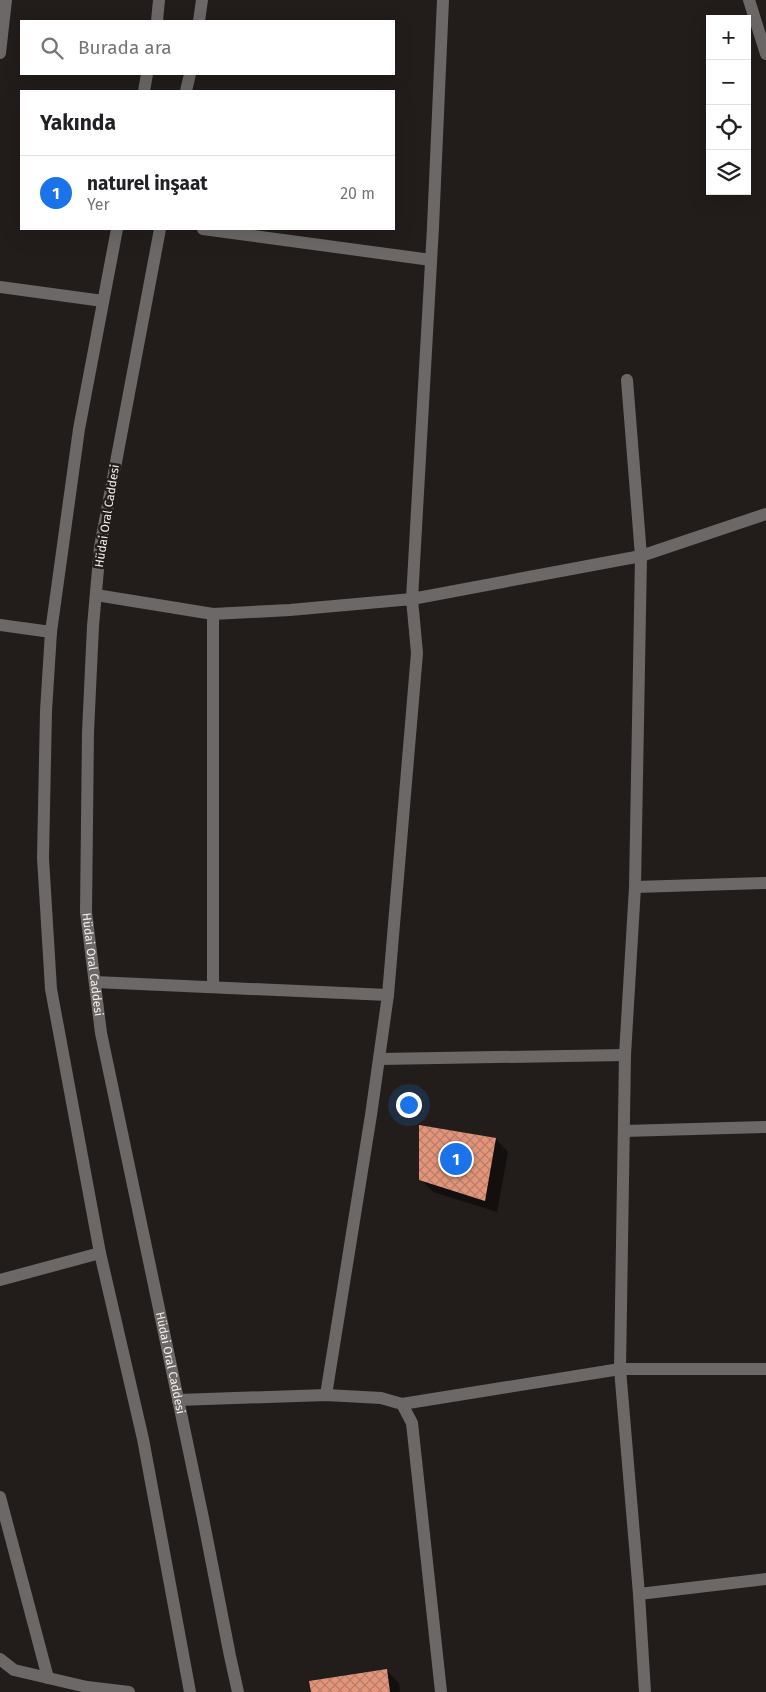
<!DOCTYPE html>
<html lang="tr">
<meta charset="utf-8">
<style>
:root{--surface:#fff;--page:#f6f6f6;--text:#202124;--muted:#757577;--line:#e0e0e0;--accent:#1a73e8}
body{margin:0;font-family:"Fira Sans",sans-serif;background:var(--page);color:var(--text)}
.controls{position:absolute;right:15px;top:15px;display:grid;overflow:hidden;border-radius:0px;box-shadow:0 5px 20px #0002}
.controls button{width:45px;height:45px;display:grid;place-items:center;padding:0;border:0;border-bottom:1px solid var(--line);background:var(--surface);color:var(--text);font:25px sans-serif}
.you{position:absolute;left:408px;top:1104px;width:18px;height:18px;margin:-12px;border:4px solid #fff;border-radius:50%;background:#1a73e8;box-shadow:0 0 0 8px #1a73e833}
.badge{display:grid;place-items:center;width:32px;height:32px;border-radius:50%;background:var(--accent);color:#fff;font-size:16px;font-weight:700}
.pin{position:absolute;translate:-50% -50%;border:2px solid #fff;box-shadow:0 1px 5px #0006}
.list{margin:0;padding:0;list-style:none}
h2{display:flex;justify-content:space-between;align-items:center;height:65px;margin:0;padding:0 20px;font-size:21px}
h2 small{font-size:16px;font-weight:400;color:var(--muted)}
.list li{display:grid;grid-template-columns:32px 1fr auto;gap:15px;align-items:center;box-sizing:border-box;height:75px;padding:0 20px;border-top:1px solid var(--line)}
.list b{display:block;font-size:19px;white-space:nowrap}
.list p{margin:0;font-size:16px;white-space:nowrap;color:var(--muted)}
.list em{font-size:16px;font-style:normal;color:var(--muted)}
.icon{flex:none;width:28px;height:28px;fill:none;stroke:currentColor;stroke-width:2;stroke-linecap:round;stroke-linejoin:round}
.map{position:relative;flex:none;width:766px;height:1692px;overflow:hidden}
.search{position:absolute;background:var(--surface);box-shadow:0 5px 20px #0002;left:20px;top:20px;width:375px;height:55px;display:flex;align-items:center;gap:12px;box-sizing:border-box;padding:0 18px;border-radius:0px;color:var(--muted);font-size:19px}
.panel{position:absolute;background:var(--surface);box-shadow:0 5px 20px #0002;left:20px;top:90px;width:375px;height:140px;border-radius:0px}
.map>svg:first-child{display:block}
.shadow{fill:#0007}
.building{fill:url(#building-cross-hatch)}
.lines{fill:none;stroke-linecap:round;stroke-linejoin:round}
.service{stroke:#6b6867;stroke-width:12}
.minor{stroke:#6b6867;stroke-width:12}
.tertiary{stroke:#6b6867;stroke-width:12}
.labels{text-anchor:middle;stroke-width:5;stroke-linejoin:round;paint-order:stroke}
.street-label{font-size:12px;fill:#f3efee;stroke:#221d1b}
</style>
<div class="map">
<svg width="766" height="1692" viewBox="0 0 766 1692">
<defs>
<pattern id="building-cross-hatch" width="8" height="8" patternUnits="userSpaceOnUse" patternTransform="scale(1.25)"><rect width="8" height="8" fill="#e49579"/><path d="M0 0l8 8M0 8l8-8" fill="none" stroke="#b67e6a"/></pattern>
</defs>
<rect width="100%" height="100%" fill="#221d1b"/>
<g class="shadow">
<path d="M496 1139 508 1152 497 1212 433 1192 420 1179Z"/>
<path d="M387 1671 399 1683 400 1692H312Z"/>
</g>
<g class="building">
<path d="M419 1125 496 1138 485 1201 419 1180Z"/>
<path d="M387 1669 390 1692H311L309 1681Z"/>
</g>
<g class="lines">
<path class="service" d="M639 1594 766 1579"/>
<g class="minor">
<path d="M443 0 433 227 412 599 641 556 766 514"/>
<path d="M749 0 766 54"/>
<path d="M0 53 6 0"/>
<path d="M203 229 431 260"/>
<path d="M0 287 103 301"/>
<path d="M627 380 641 556 635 887 625 1055 620 1369 639 1594 645 1692"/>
<path d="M96 595 213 614 290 610 412 599 417 653 388 995 371 1115 326 1395"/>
<path d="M0 625 51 632"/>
<path d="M635 887 766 883"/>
<path d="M95 982 388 995"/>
<path d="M213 987V614"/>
<path d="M379 1059 625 1055"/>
<path d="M624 1131 766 1127"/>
<path d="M0 1280 100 1253"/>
<path d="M178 1400 326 1395 381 1398 402 1404 412 1423 441 1692"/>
<path d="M402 1404 620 1369H766"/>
<path d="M0 1497 48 1678"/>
<path d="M0 1659 14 1670 87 1687 129 1692"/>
</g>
<g class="tertiary">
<path d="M157 21 159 0"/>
<path d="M199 21 202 0"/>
<path d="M144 91 147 74"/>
<path d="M186 91 190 74"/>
<path d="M117 229 79 429 51 632 46 711 43 858 51 989 100 1253 143 1439 190 1692"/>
<path id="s1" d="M160 229 100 547 93 626 88 732 86 912 101 1033 203 1518 230 1656 238 1692"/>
</g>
</g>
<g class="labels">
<g class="street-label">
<text transform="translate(107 516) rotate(-81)" y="4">Hüdai Oral Caddesi</text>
<text dy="4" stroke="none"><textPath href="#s1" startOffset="742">Hüdai Oral Caddesi</textPath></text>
<text dy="4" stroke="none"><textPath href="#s1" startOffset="1148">Hüdai Oral Caddesi</textPath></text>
</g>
</g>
</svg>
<div class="controls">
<button>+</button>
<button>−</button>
<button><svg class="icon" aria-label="locate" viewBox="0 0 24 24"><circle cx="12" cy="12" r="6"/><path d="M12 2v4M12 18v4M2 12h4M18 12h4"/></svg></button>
<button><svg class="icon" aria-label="layers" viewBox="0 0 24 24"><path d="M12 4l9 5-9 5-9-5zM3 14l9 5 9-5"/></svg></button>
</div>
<div class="you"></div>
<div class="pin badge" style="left:456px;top:1159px">1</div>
<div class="search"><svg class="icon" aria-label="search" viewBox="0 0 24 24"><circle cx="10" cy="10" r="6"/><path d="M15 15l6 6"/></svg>Burada ara</div>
<section class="panel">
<h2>Yakında<small></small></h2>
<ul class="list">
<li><span class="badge">1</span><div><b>naturel inşaat</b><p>Yer</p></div><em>20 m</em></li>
</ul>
</section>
</div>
